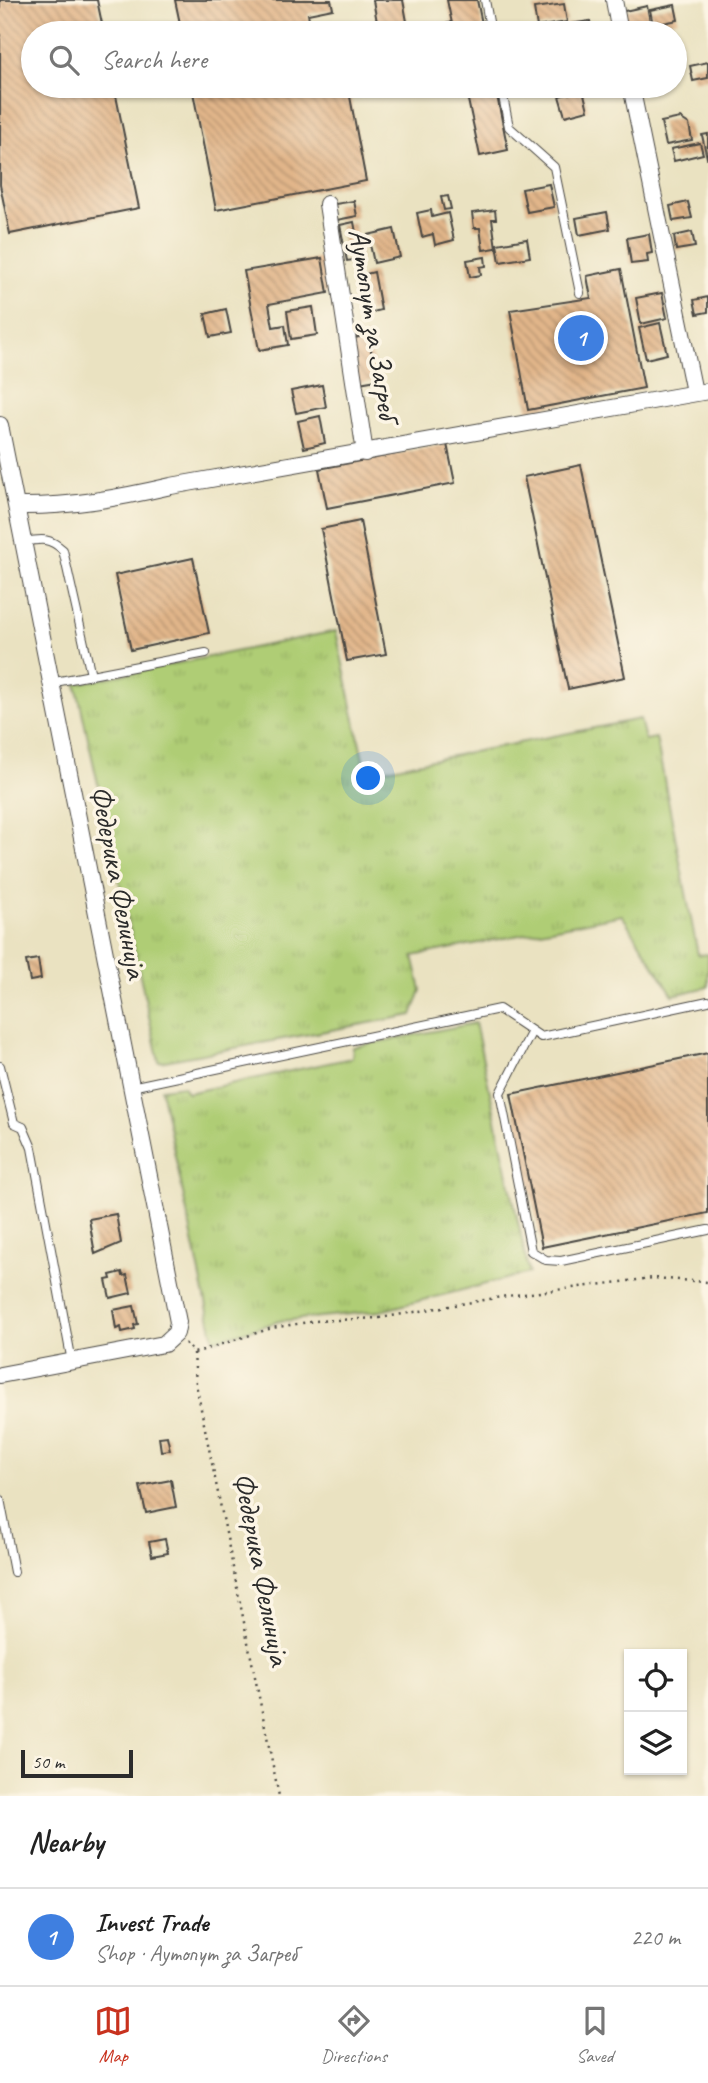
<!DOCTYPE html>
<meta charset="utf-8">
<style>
:root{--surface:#fff;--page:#f6f6f6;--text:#222;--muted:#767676;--line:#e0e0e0;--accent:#c8321e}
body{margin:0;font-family:Caveat,sans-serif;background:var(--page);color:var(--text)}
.controls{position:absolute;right:21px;bottom:21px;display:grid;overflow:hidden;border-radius:0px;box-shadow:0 2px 5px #0004}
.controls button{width:63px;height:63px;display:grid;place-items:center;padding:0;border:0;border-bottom:2px solid var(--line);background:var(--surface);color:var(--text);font:35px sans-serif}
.scale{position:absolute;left:21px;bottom:18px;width:112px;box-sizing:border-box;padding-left:7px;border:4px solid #2b2b2b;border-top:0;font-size:19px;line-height:24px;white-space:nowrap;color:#2b2b2b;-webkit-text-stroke:5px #fcf5e5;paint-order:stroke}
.you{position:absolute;left:369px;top:779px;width:24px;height:24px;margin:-18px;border:5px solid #fff;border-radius:50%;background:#1a73e8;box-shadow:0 0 0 10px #1a73e833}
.badge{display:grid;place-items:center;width:46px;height:46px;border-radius:50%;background:var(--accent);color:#fff;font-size:23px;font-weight:700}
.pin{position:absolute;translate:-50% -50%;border:4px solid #fff;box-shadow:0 2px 7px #0006}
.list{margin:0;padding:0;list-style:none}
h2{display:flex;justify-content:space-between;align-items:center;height:91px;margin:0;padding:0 28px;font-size:30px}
h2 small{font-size:23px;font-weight:400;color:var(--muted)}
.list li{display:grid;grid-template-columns:46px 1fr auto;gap:21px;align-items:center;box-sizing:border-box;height:98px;padding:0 28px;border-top:2px solid var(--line)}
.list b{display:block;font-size:26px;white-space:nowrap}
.list p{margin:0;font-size:23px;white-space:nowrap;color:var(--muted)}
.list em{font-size:23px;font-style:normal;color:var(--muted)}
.icon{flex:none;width:38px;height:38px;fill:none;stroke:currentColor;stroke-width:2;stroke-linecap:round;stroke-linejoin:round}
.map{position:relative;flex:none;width:708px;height:1796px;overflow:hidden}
.search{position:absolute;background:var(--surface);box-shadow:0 2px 5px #0004;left:21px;right:21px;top:21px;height:77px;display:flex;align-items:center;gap:18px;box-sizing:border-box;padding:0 24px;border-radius:38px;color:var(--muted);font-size:26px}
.sheet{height:189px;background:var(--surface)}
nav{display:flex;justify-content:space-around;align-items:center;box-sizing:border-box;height:98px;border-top:2px solid var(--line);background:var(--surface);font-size:19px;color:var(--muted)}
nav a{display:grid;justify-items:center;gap:4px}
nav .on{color:var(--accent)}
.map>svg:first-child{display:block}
.grass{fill:url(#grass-tufts);stroke:#6d7c50;stroke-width:2}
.building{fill:url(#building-back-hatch)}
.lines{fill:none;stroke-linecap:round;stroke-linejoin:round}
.service-casing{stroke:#484642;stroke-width:10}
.minor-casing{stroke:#484642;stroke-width:18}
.path{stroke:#484642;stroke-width:2.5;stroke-dasharray:2 5;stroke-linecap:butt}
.service{stroke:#fff;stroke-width:8}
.minor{stroke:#fff;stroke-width:16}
.labels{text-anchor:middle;stroke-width:7;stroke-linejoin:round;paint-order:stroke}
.street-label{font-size:30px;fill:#2b2b2b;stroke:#fcf5e5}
</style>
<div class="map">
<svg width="708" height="1796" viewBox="0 0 708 1796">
<defs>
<pattern id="grass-tufts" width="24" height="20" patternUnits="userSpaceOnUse" patternTransform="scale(1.75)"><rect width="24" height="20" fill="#afcd75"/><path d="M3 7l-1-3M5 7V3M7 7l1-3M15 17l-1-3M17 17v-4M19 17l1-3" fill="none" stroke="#97b065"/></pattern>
<pattern id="building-back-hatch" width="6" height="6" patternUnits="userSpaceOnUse" patternTransform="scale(1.75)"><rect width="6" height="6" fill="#e2b68a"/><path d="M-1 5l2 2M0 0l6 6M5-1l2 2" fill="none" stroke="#b79471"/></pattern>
</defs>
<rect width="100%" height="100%" fill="#fcf5e5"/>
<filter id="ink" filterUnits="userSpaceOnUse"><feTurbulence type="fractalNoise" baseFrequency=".0143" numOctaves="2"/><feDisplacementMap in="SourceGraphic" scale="14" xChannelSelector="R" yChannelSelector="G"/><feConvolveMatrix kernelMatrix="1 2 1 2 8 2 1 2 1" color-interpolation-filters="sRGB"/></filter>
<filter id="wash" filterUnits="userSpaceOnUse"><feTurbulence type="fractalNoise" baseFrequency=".00686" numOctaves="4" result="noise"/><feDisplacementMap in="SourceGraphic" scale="28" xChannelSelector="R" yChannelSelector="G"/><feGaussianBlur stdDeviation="1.57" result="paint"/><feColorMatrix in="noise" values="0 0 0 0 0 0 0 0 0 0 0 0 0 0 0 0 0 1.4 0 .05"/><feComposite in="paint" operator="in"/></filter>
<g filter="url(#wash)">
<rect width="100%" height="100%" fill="#eae2c1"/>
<g class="grass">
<path d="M336 631 366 773 640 719 645 740 656 738 698 955 708 954V987L673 995 622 915 413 956 421 990 412 1015 159 1062 76 684Z"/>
<path d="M475 1023 529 1273 380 1311 280 1321 214 1340 161 1089 183 1086 187 1093 352 1058 353 1047Z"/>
</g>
<g id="blocks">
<g class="building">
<path d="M0 0H97L104 33H33V86H114L139 208 10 234 0 185Z"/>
<path d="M175 0H331L333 9 308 14 312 33H182Z"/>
<path d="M373 0H403L408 27 402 28 403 33H379Z"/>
<path d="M447 0H477L484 33H454Z"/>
<path d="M564 4 567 22 537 27 534 8Z"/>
<path d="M675 5 678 20 653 25 650 10Z"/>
<path d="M647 6 650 22 623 28 620 12Z"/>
<path d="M590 21 592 33H558L557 26Z"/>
<path d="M450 23 453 33H405V32Z"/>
<path d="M708 62V78L693 81 690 66Z"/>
<path d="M348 86 366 181 216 210 192 87Z"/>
<path d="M465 86H495L508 150 480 156Z"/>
<path d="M583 90 588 110 565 116 559 96Z"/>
<path d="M680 118 689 124 692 140 666 145 661 122Z"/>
<path d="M708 134V158H707L702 135Z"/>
<path d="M700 143 703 154 674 161 671 149Z"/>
<path d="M549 184 554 207 527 212 522 189Z"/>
<path d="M448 196 451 209 444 210 441 197Z"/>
<path d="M354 201 357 216 337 220 335 204Z"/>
<path d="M688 202 692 218 673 221 670 206Z"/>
<path d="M431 210 432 217 448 213 454 240 435 245 433 234 422 237 417 213Z"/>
<path d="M495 210 496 219H492L496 248 483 250 480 228H474L472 213Z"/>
<path d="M607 212 610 229 579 235 576 218Z"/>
<path d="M354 222 361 259 347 261 340 225Z"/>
<path d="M394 229 400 257 374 263 368 235Z"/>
<path d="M692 232 695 247 676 250 674 236Z"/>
<path d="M649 234 652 253 647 254 648 262 631 264 627 238Z"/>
<path d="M527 239 530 257 500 262 497 244Z"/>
<path d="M485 257 486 266 480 267 481 275 470 277 467 260Z"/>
<path d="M322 258 328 293 269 304 273 327 285 325 288 345 259 350 244 271Z"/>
<path d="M621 269 644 388 528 410 510 310 591 298 587 276Z"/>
<path d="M374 272 381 310 369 313 362 275Z"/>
<path d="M662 293 667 318 641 324 636 298Z"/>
<path d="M708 297V312L697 314 694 300Z"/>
<path d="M313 307 317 335 291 339 287 311Z"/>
<path d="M226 309 231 333 210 337 205 314Z"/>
<path d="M660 323 667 354 646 359 639 328Z"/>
<path d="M368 335 377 380 359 383 350 339Z"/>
<path d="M322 385 326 407 296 413 291 391Z"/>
<path d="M320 416 325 443 304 448 298 421Z"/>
<path d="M447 444 455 483 327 508 319 469Z"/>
<path d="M581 465 625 677 568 689 524 477Z"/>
<path d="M360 521 386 654 347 661 321 529Z"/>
<path d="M193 558 209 633 131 650 115 575Z"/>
<path d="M38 959 41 979 30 981 26 961Z"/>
<path d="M708 1053V1213L542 1247 511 1094Z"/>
<path d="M116 1214 121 1243 95 1254 89 1219Z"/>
<path d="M122 1272 123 1276 127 1275 131 1293 110 1298 106 1280 111 1279 110 1275Z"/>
<path d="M134 1306 138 1324 134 1325 135 1329 122 1332 121 1327 116 1329 113 1310Z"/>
<path d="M167 1436 170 1450 161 1451 159 1437Z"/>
<path d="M171 1480 176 1507 146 1513 140 1486Z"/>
<path d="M165 1539 168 1553 152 1556 149 1542Z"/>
</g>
</g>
</g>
<g filter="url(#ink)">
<use href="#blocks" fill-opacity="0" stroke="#484642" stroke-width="2"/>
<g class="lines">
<defs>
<g id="service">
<path d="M485 0 491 33"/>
<path d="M501 86 509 127 554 167 580 293"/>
<path d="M23 542C41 539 49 537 63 550L91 675 50 683"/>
<path d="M91 675 206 653"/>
<path d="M531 1033 500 1093 531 1251 546 1260 561 1261 708 1230"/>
<path d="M0 1066 14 1123 23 1127 32 1148 72 1362"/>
<path d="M131 1087 499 1009 541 1037 708 1001"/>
<path d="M0 1499 14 1572"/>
</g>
<g id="minor">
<path d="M614 0 620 33"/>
<path d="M631 86 694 392"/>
<path d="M327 204 365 453"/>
<path d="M0 425 178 1322 176 1333 164 1344 0 1375"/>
<path d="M17 506C70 507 119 498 171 486L708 391"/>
</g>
</defs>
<use href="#service" class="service-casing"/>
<use href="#minor" class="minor-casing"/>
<g class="path">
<path d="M185 1343 194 1353 272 1328 315 1321 380 1318 507 1296 653 1278 708 1282"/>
<path d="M194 1353 196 1384 279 1796"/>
</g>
<use href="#service" class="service"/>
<use href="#minor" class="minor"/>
</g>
</g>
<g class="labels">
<g class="street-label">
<text transform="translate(374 324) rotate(81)" y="10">Аутопут за Загреб</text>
<text transform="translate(119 882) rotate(79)" y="10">Федерика Фелинија</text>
<text transform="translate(262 1569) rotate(79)" y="10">Федерика Фелинија</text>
</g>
</g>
</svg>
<div class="controls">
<button><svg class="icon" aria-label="locate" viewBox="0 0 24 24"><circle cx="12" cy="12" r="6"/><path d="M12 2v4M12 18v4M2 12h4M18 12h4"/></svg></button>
<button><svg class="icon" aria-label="layers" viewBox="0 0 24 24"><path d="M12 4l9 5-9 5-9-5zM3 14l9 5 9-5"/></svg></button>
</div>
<div class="scale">50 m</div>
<div class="you"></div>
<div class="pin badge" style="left:581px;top:338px;background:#3f7fe0">1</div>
<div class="search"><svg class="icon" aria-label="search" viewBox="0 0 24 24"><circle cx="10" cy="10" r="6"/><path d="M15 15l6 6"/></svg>Search here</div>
</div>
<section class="sheet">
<h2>Nearby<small></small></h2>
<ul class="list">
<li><span class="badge" style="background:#3f7fe0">1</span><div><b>Invest Trade</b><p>Shop · Аутопут за Загреб</p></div><em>220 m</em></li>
</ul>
</section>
<nav>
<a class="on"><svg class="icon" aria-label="map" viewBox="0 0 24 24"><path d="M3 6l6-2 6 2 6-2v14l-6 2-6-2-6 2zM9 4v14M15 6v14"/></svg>Map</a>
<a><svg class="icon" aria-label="directions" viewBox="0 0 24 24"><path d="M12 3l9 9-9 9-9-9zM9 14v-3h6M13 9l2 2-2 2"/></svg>Directions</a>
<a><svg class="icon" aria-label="saved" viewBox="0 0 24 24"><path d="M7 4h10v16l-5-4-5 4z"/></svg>Saved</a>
</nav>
